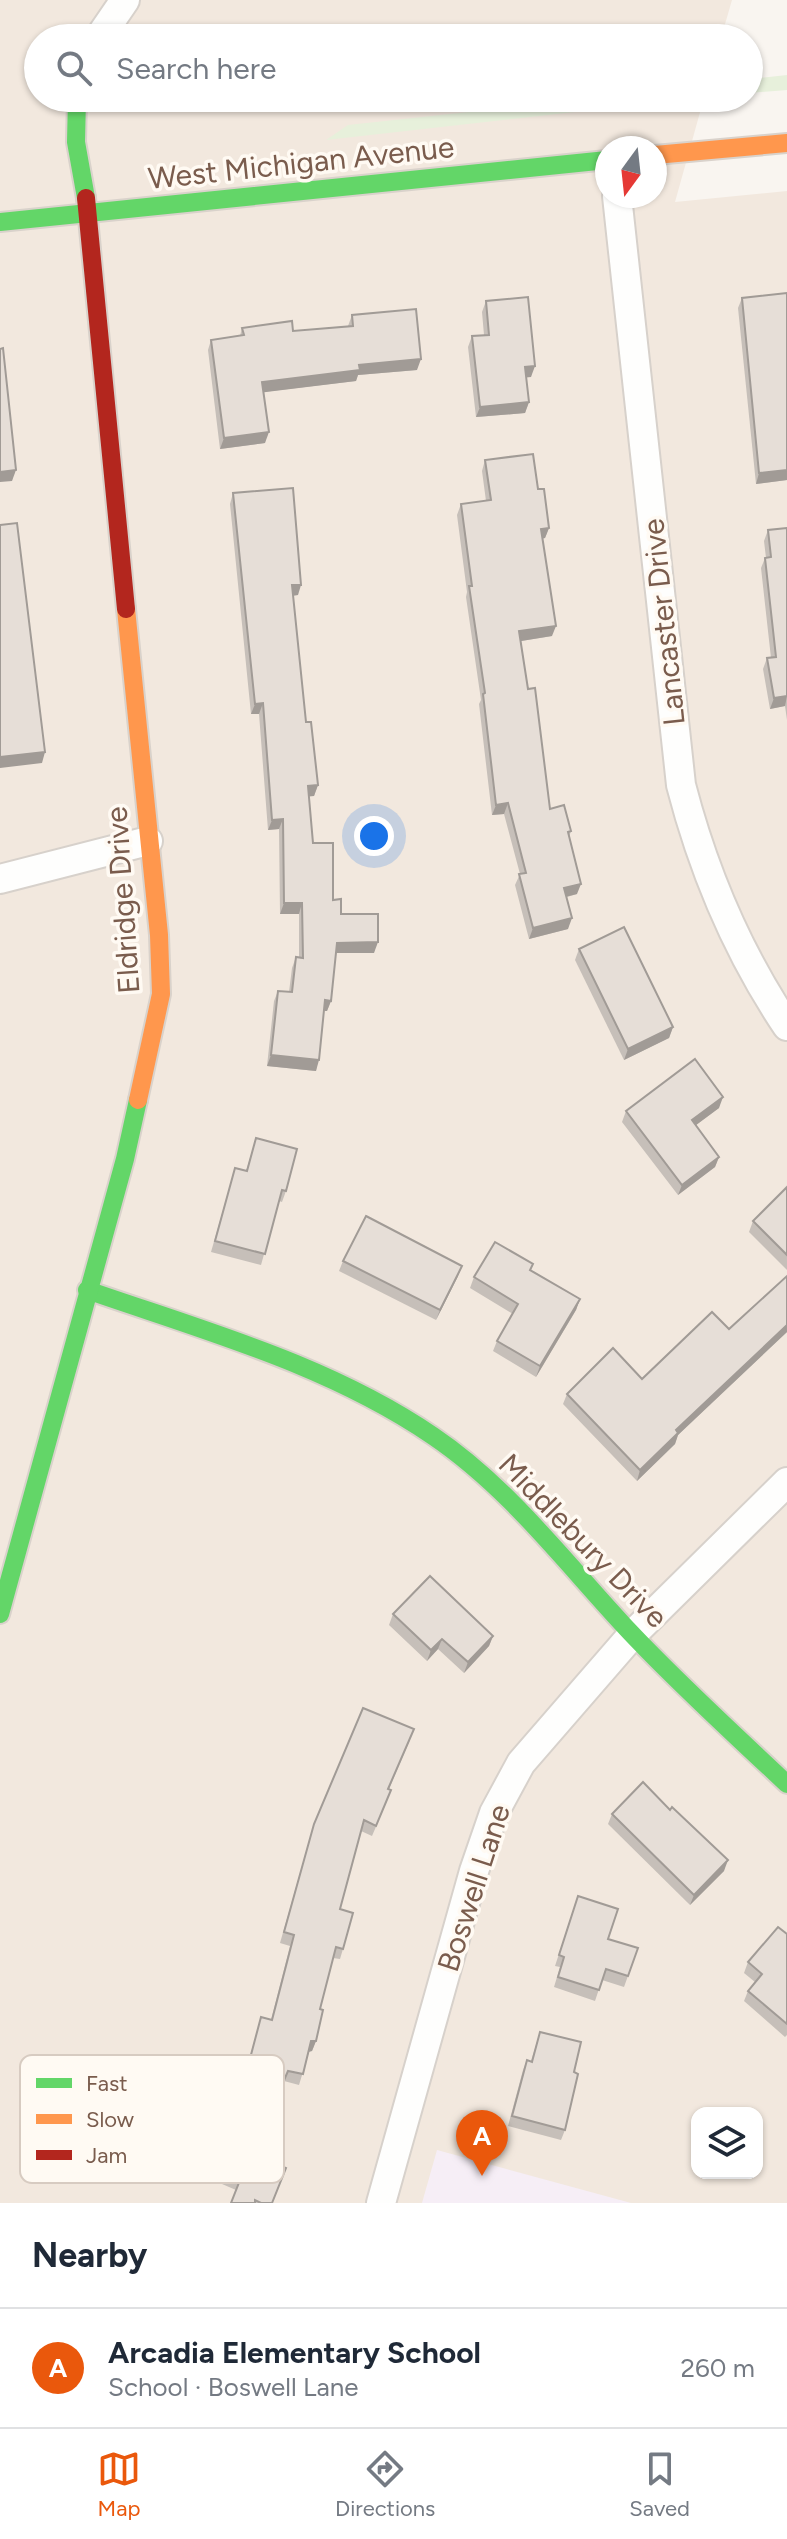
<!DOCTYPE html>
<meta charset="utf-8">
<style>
:root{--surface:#fff;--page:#f6f6f7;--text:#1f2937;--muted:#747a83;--line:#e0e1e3;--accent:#ea580c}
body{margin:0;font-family:Figtree,sans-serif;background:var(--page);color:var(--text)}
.controls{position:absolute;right:24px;bottom:24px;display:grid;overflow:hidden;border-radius:16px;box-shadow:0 2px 6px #0004}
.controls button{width:72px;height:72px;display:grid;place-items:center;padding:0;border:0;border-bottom:2px solid var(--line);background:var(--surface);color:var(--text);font:40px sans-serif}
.compass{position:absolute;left:595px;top:136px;width:72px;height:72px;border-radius:50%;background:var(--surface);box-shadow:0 2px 6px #0004;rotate:195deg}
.you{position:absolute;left:374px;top:836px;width:28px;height:28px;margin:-20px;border:6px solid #fff;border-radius:50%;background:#1a73e8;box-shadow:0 0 0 12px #1a73e833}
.badge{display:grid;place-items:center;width:52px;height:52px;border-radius:50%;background:var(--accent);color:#fff;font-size:26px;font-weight:700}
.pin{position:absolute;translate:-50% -66px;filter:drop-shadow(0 2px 4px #0008)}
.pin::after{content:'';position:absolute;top:42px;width:28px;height:24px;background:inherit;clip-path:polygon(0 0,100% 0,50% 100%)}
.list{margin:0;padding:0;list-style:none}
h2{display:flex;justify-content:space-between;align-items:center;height:104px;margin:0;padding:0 32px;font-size:34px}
h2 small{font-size:26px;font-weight:400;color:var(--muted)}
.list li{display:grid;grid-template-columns:52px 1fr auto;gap:24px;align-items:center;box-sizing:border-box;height:120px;padding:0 32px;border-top:2px solid var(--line)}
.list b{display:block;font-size:30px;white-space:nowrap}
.list p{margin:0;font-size:26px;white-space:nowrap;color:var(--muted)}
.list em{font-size:26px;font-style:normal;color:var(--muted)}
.icon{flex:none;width:44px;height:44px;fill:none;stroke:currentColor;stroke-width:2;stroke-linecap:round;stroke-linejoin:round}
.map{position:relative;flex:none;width:787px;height:2203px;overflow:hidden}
.search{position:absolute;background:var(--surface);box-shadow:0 2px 6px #0004;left:24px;right:24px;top:24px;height:88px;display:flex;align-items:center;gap:20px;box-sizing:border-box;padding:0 28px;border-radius:44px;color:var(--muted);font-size:30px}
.sheet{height:224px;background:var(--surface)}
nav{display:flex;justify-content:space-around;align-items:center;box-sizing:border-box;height:112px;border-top:2px solid var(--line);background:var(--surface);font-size:22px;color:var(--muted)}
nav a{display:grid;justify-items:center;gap:4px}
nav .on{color:var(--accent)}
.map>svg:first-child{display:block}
.residential{fill:#f2e8de;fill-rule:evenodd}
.education{fill:#f6eef6}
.green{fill:#e7f0db}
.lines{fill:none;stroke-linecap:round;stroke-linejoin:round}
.street-casing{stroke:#d7d1cb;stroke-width:32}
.fast-casing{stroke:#d9d2cb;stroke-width:22}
.slow-casing{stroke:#d9d2cb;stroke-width:22}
.jam-casing{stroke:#d9d2cb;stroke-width:22}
.street{stroke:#fefefd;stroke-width:28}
.fast{stroke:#63d668;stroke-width:18}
.slow{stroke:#ff974d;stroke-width:18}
.jam{stroke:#b3261e;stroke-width:18}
.wall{fill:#c6bfb9}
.shaded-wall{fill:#a19b96}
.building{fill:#e6ded7;stroke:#a19b96;stroke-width:2}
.labels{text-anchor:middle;stroke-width:7;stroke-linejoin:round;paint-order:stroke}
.street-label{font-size:30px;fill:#7a5c4d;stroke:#fffaf3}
.key{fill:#fffaf3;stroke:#d7cbc1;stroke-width:2}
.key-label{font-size:22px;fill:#7a5c4d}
</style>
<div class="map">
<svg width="787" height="2203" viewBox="0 0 787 2203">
<rect width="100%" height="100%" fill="#f9f5f0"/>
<path class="residential" d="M0 0H732L721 38H38V98H704L675 202 787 191V2203H0ZM607 148H655V196H607ZM697 2113H757V2173H697Z"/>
<path class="education" d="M437 2150 631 2203H422Z"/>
<g class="green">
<path d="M787 75V90L749 93V79Z"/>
<path d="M598 98H699L326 140 348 125Z"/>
</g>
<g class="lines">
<defs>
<g id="street">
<path d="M99 38 125 0"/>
<path d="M617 196 681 785C703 870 738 953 787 1026"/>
<path d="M0 879 148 841"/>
<path d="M381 2203 474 1871 494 1813 521 1763 632 1635 787 1482"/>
</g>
<g id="fast">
<path d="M77 98 76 142 86 198"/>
<path d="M0 222 607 160"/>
<path d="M87 1290C205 1331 329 1365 433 1436 510 1488 567 1565 630 1632 680 1685 734 1734 787 1784"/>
<path d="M0 1614 125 1159 138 1100"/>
</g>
<g id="slow">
<path d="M655 155 787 143"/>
<path d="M126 609 159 935 161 994 138 1100"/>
</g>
<path id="jam" d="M86 198 126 609"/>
</defs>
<use href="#street" class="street-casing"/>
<use href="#fast" class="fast-casing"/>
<use href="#slow" class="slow-casing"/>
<use href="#jam" class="jam-casing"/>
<use href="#street" class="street"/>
<use href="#fast" class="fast"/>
<use href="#slow" class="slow"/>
<use href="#jam" class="jam"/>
</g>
<g class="wall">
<path d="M742 298 787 480 756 484 738 308Z"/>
<path d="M486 301 531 377H526L529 402 525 413 476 417 468 347 472 336 484 335 482 312Z"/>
<path d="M352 315 417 370 358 375 356 381 263 392 265 443 220 449 208 350 211 340 240 336 242 328 293 331 348 326Z"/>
<path d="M485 460 538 489 549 528 545 538 542 539 552 636 521 641 528 689 550 809 571 831 569 837 577 894 567 897 568 929 529 939 515 885 520 874 504 814 492 815 479 704 481 700 466 597 467 592 457 515 461 504 486 501 482 471Z"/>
<path d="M233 493 298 595 293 596 306 722 318 785 314 796H309L313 843 333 900 341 914 374 953H336L331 1001 327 1011H324L316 1071 267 1066 274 1001 278 991 289 992 292 968 296 957 299 958V914H280L279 829 268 830 259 714H251L230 504Z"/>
<path d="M787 528V720L785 706 770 709 763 669 767 658H771L761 568 765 558H766L764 541 768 530Z"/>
<path d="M579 949 673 1027 669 1038 624 1060 575 960Z"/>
<path d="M719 1108 696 1125 719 1157 715 1167 678 1195 622 1122 626 1111Z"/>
<path d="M256 1138 286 1191 282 1202 279 1201 261 1265 211 1252 235 1168 246 1171Z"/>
<path d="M787 1187V1270L749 1232 753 1221Z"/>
<path d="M343 1261 458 1276 436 1320 339 1271Z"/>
<path d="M533 1264 531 1270 580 1299 576 1310 536 1377 493 1351 497 1341 513 1314 470 1288 474 1277Z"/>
<path d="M787 1276V1332L678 1435 675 1444 637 1481 563 1404 567 1394 642 1379 729 1329Z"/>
<path d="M393 1614 493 1636 489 1646 464 1673 438 1649 427 1661 389 1625Z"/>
<path d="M410 1740 389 1789 387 1801 372 1836 361 1831 340 1909 343 1949 340 1959 333 1958 320 2009 316 2041 312 2051 309 2052 299 2085 284 2081 253 2154 272 2203H231L236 2190 187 2169 190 2158 242 2085 261 2017 271 2020 290 1946 280 1943 314 1824Z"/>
<path d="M612 1814 724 1871 690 1905 608 1824Z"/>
<path d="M578 1896 608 1939 638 1948 624 1987 602 1980 595 2001 554 1987 560 1967 555 1966Z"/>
<path d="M787 1934V2035L785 2037 744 2001 748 1991 755 1982 744 1973 748 1962Z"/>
<path d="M540 2032 574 2072 565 2130 561 2140 508 2126 523 2070 527 2060 531 2061Z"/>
</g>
<g class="shaded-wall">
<path d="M421 359 417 370 358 375 356 381 258 393 262 382 359 365Z"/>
<path d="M535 366 531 377 521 378 525 367Z"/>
<path d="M529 402 525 413 476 417 480 407Z"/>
<path d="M269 432 265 443 220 449 224 438Z"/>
<path d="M16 470 12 481 0 482V472Z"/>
<path d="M787 470V480L756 484 759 473Z"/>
<path d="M549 528 545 538 537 539 541 529Z"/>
<path d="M292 585H301L298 595 288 596Z"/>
<path d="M556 626 552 636 515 642 519 631Z"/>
<path d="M787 696 785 706 770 709 774 698Z"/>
<path d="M263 703 259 714H251L255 704Z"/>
<path d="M45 752 42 763 0 768V757Z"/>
<path d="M318 785 314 796 304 797 308 786Z"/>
<path d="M508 803 504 814 492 815 496 805Z"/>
<path d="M283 819 279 829 268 830 272 820Z"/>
<path d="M581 884 577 894 561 898 564 888Z"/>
<path d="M284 903H302L299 914H280Z"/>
<path d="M572 918 568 929 529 939 533 928Z"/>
<path d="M378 942 374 953H333L337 943Z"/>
<path d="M325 1000 331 1001 327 1011H321Z"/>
<path d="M673 1027 669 1038 624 1060 628 1049Z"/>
<path d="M271 1055 319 1060 316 1071 267 1066Z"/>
<path d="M723 1097 719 1108 688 1131 692 1120Z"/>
<path d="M719 1157 715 1167 678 1195 682 1185Z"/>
<path d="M462 1266 458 1276 436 1320 440 1310Z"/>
<path d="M580 1299 576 1310 536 1377 540 1366Z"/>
<path d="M787 1325V1332L678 1435 675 1444 637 1481 640 1470 676 1430Z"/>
<path d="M493 1636 489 1646 464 1673 468 1662Z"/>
<path d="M442 1639 438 1649 427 1661 431 1650Z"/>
<path d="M728 1860 724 1871 690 1905 694 1895Z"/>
<path d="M311 2041H316L312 2051 307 2052Z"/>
</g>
<g class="building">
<path d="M787 293V470L759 473 742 298Z"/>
<path d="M528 297 535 366 525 367 529 402 480 407 472 336 489 335 486 301Z"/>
<path d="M416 309 421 359 359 365 360 370 262 382 269 432 224 438 211 340 244 335 242 328 292 321 293 331 353 326 352 315Z"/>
<path d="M3 348 16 470 0 472V349Z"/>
<path d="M533 454 538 489H544L549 528 541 529 556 626 519 631 528 689 535 688 550 809 564 805 571 831 568 832 581 884 564 888 572 918 533 928 519 874 526 873 508 803 496 805 483 694 485 693 469 586H472L461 504 491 500 485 460Z"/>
<path d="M293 488 301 585H292L306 722H311L318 785 308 786 313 843H333V900L341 899V914H378V942L337 943 331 1001 325 1000 319 1060 271 1055 278 991 292 992 296 957 303 958 302 903H284L283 819 272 820 263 703 255 704 233 493Z"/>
<path d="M17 523 45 752 0 757V525Z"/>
<path d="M787 528V696L774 698 767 658 776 657 765 558 771 557 768 530Z"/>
<path d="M624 927 673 1027 628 1049 579 949Z"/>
<path d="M695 1059 723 1097 692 1120 719 1157 682 1185 626 1111Z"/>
<path d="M256 1138 297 1149 286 1191 282 1190 265 1254 215 1241 235 1168 247 1171Z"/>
<path d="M787 1187V1255L753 1221Z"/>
<path d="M366 1216 462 1266 440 1310 343 1261Z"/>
<path d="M495 1242 533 1264 530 1270 580 1299 540 1366 497 1341 518 1304 474 1277Z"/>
<path d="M787 1276V1325L676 1430 678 1433 640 1470 567 1394 613 1348 642 1379 712 1312 729 1329Z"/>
<path d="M430 1576 493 1636 468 1662 442 1639 431 1650 393 1614Z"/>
<path d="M363 1708 414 1729 388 1789 391 1790 376 1826 364 1820 340 1909 353 1913 343 1949 336 1947 320 2009 323 2010 316 2041H311L303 2074 288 2071 252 2154 286 2168 272 2203H261L255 2200V2203H231L240 2180 190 2158 226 2077 243 2085 261 2017 272 2020 294 1935 284 1932 314 1824Z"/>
<path d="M643 1782 670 1810 672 1807 728 1860 694 1895 612 1814Z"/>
<path d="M578 1896 618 1909 608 1939 638 1948 628 1976 606 1969 599 1990 558 1977 564 1957 559 1955Z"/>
<path d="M778 1927 787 1934V2024L748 1991 762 1974 748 1962Z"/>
<path d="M540 2032 581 2042 574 2072 578 2074 565 2130 512 2116 527 2060 532 2062Z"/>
</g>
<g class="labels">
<g class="street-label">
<text transform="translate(301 163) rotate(-6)" y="10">West Michigan Avenue</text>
<text transform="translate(664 622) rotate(-96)" y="10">Lancaster Drive</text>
<text transform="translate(123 900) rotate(-94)" y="10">Eldridge Drive</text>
<text transform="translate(583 1541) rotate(46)" y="10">Middlebury Drive</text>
<text transform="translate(474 1888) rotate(-72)" y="10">Boswell Lane</text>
</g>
</g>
<rect x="20" y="2055" width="264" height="128" rx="12" class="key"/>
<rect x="36" y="2078" width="36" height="10" fill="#63d668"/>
<rect x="36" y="2114" width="36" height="10" fill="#ff974d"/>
<rect x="36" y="2150" width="36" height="10" fill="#b3261e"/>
<g class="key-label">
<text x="86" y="2091">Fast</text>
<text x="86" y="2127">Slow</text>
<text x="86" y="2163">Jam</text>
</g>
</svg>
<div class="controls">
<button><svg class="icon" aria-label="layers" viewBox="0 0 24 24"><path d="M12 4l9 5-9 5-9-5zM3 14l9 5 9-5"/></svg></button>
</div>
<svg class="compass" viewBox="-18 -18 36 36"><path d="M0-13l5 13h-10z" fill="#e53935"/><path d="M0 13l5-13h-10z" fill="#747a83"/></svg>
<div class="you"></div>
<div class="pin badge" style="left:482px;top:2176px">A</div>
<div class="search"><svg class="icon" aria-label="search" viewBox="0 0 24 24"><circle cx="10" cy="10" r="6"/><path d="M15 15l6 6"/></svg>Search here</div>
</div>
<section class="sheet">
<h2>Nearby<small></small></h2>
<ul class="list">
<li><span class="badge">A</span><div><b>Arcadia Elementary School</b><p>School · Boswell Lane</p></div><em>260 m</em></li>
</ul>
</section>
<nav>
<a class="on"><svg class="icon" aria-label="map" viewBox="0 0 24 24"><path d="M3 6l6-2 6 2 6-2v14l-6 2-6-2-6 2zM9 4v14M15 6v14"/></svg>Map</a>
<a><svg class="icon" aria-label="directions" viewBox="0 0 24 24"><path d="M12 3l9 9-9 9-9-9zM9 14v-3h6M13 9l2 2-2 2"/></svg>Directions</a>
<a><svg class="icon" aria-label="saved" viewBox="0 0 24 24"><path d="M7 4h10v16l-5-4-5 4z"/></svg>Saved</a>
</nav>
